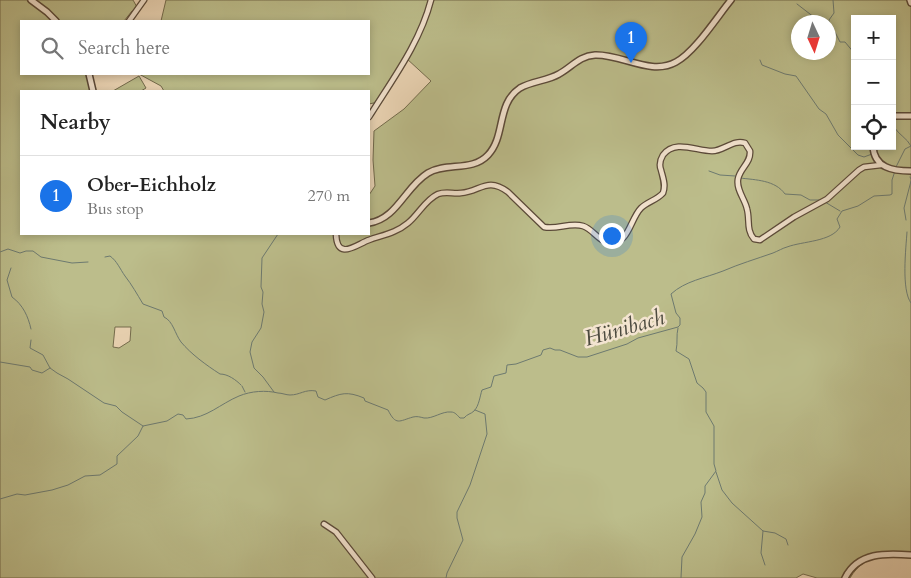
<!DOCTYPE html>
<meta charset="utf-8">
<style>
:root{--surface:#fff;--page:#f2f2f2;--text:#222;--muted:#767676;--line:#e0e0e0;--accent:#1a73e8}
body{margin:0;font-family:Cardo,serif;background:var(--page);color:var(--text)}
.controls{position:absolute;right:15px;top:15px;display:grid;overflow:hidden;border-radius:0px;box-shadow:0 2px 8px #0003}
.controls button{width:45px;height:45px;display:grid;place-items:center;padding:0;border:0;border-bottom:1px solid var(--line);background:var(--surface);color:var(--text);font:25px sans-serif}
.compass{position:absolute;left:791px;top:15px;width:45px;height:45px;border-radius:50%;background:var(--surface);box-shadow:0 2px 8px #0003;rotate:176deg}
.you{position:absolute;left:611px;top:235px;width:18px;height:18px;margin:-12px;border:4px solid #fff;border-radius:50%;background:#1a73e8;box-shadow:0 0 0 8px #1a73e833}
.badge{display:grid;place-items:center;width:32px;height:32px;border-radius:50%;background:var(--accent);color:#fff;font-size:16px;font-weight:700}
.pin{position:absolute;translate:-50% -41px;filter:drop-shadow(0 1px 2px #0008)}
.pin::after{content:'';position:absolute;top:26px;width:18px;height:15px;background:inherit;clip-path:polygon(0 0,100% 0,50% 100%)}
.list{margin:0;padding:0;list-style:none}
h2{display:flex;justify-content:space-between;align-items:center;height:65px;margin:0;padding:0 20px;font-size:21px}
h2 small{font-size:16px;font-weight:400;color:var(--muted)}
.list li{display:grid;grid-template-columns:32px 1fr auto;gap:15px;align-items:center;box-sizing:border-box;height:80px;padding:0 20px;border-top:1px solid var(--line)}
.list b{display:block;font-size:19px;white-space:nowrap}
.list p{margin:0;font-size:16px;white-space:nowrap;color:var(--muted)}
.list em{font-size:16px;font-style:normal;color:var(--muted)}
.icon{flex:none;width:28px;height:28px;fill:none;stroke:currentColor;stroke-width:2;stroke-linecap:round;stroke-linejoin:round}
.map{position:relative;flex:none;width:911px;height:578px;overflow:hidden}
.search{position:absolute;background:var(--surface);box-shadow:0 2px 8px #0003;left:20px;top:20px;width:350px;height:55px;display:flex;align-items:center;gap:12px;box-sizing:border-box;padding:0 18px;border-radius:0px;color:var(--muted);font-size:19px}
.panel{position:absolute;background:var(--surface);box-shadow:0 2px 8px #0003;left:20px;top:90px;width:350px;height:145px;border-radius:0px}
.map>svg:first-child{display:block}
.green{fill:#bcbd8b;stroke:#746c4d;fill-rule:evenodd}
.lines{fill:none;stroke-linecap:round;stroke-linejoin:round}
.stream{stroke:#6d7a70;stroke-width:1}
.minor-casing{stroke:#5b4a39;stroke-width:7}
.tertiary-casing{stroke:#5b4a39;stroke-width:8}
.minor{stroke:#f3e4d0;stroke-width:4.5}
.tertiary{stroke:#f3e4d0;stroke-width:5}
.labels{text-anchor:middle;stroke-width:5;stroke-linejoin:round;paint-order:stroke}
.water-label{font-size:22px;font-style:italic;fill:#4c4a3f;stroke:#f3e4d0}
</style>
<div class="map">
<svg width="911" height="578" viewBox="0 0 911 578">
<rect width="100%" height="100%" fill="#ecd6b6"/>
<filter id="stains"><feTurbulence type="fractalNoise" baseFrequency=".004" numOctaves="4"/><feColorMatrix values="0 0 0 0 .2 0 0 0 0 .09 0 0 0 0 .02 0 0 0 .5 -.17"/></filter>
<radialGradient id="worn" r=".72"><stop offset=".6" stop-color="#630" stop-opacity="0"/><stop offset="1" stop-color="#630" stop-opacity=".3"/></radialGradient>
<g class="green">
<path d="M0 0H133L138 9 135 12 132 11 124 21H21V74H89L93 91H21V234H369V195L375 186 373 160 374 131 404 109 431 81 406 58 378 102 369 104V91H164L161 86 139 74H369V21H161L166 0H911V558C885 556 865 553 850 578H817L803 574 796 578H0ZM855 19H892V146H855ZM798 22H828V52H798ZM115 327H131L130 341 119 348 113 347Z"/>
<path d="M139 76 146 88 141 91H113Z"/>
</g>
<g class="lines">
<g class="stream">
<path d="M833 0 834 13 829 20V29L835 32 840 42H845L855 54"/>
<path d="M797 4 819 21 824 22"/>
<path d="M760 60 762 65 785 74 796 76 819 109 826 114 838 135 858 155 864 157 872 154"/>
<path d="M894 127C899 135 907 138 911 146"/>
<path d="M896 167 905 149 911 146"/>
<path d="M709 171 720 175 735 176"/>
<path d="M910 177 911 179"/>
<path d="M740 178C756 180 775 180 785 194L801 195 810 200H819"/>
<path d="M825 202 840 211"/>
<path d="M906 220 904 208 911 181"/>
<path d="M907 232C906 248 901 290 911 303"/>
<path d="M0 252 8 249 20 253 26 251H33L41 257 72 263 88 262"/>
<path d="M105 257 110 256C117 261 120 269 125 276 132 285 137 294 143 304L162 311 164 317C173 321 175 334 181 342 191 354 206 365 220 374 228 374 236 380 241 385"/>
<path d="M11 268 7 280 12 297C23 305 28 316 31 329"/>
<path d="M678 328C676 336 678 342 676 351L689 359 697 383 703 388 706 392V412L714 426V464L716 471 705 486V493L701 502 702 517 695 534 682 557 681 578"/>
<path d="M31 340 30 348 43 355 50 368 57 373 68 379 104 403 116 406 122 412 143 426"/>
<path d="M0 362C10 364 20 365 30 367L32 370 42 373 50 368"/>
<path d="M242 386 245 392"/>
<path d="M274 392 263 377 254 368 250 352 252 342 261 328 264 312 262 304 263 292 261 287 262 258 278 234"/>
<path d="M716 472 722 490 732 503 763 531 775 533 786 539 788 545"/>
<path d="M0 499 17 494 25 495 52 490 68 485 85 476 100 475 117 464V456L138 436 143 426 167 421 178 414 183 415 186 419C207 418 220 404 239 396 251 391 266 390 278 393 282 393 286 395 290 395 300 395 305 389 316 391L318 397 325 400C341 393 347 391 364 398L365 401 388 410C396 426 399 421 413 417 417 416 420 417 424 418 433 419 442 411 451 412 455 412 457 415 460 418H464C467 414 471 414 474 411 479 406 480 396 482 390L491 387 494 376 506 373 507 365 516 364 541 355 543 350 550 348 555 350H560L578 357H587L627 344 638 338 678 327 680 325V318L676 313 671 294C685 281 705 278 723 271 739 264 756 259 773 253 778 251 783 248 787 247 803 241 831 242 840 227L837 219 842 211 858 206 874 196 890 195 892 194V180L895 171"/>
<path d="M763 531 761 553 765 565"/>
<path d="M446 578 447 573 463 540 457 518V512L470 485 487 434 485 414 475 410"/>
</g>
<defs>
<g id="minor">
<path d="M129 21 144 0"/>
<path d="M369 117C392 80 420 43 431 0"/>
<path d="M336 234C337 262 357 244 369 240 383 235 396 233 408 223 419 214 425 200 438 194 446 191 453 194 461 193 480 192 487 176 508 192L544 227C557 230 570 222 583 226 593 229 598 241 609 243 629 245 630 219 641 208 647 202 657 200 663 193 666 185 663 178 661 170 659 165 660 160 663 155 675 139 696 151 712 151 724 151 733 139 745 143L750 151C751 163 740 168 738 179 736 190 745 199 747 209 750 219 746 230 754 239L760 240 794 217 827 199 859 170 864 167 881 165"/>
<path d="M324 524 336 532 372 578"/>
</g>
<g id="tertiary">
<path d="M31 0 47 12 56 21"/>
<path d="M910 0 911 3"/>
<path d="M89 74 93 91"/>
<path d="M892 116H911"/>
<path d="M873 146C874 168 893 171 911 171"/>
<path d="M369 223C397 219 405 187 428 173 447 162 472 172 488 155 506 136 496 104 520 88 532 81 547 81 559 74 572 67 579 56 595 55 622 54 651 76 676 62 695 52 717 17 731 0"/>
<path d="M845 578C858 552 886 553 911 555"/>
</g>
</defs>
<use href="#minor" class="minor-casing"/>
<use href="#tertiary" class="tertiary-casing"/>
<use href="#minor" class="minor"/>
<use href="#tertiary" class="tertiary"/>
</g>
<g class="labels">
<g class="water-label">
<text transform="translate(624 327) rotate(-16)" y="8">Hünibach</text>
</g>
</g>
<rect width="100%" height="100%" filter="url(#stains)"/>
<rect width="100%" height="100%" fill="url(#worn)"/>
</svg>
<div class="controls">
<button>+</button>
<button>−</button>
<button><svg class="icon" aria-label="locate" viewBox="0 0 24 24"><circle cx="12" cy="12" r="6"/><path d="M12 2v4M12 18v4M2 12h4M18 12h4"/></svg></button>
</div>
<svg class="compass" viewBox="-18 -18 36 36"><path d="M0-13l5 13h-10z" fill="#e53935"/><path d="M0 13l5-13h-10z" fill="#767676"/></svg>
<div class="you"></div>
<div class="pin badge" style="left:631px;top:63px">1</div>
<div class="search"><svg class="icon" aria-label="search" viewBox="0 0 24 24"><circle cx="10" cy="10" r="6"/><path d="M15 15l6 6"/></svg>Search here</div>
<section class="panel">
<h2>Nearby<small></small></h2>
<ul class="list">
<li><span class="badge">1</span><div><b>Ober-Eichholz</b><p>Bus stop</p></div><em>270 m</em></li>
</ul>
</section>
</div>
